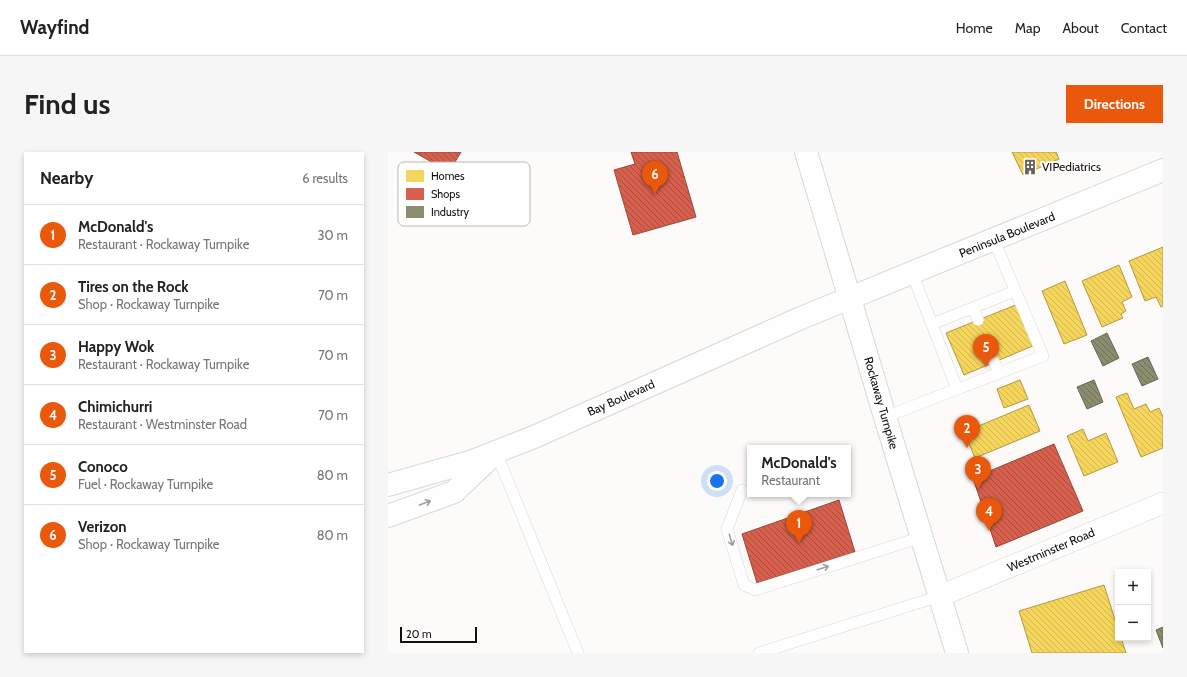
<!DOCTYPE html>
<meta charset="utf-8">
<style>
:root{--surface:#fff;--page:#f6f6f6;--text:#222;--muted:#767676;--line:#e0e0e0;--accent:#ea580c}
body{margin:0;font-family:Cabin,sans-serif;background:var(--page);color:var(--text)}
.controls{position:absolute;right:12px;bottom:12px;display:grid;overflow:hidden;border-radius:0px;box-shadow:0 2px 6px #0003}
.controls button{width:36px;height:36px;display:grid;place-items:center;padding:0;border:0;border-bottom:1px solid var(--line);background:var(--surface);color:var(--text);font:20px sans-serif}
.scale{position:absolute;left:12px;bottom:10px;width:77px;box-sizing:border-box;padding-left:4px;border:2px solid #130e0c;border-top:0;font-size:11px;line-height:14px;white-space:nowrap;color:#130e0c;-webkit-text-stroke:3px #fff;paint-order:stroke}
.you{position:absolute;left:329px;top:329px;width:14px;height:14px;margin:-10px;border:3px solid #fff;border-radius:50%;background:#1a73e8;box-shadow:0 0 0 6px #1a73e833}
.badge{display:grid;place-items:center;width:26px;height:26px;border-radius:50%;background:var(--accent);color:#fff;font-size:13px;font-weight:700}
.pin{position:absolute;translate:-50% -33px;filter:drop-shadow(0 1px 2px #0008)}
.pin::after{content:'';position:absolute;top:21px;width:14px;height:12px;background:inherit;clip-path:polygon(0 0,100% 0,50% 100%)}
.popup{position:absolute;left:359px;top:293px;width:104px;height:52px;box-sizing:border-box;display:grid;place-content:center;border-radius:0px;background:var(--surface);filter:drop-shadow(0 1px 3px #0005);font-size:13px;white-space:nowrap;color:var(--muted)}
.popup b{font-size:15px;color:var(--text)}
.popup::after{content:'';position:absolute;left:50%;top:100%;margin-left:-8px;border:8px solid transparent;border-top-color:var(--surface)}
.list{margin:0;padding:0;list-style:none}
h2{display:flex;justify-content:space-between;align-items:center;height:52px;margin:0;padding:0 16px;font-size:17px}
h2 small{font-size:13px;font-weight:400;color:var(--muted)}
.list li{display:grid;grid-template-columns:26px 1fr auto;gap:12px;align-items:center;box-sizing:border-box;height:60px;padding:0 16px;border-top:1px solid var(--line)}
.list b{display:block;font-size:15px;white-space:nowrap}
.list p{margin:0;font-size:13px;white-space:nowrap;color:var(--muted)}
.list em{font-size:13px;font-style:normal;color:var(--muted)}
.map{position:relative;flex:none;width:775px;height:501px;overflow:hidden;border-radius:0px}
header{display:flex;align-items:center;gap:24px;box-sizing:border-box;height:56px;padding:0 20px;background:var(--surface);border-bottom:1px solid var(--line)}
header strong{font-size:19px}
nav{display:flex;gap:22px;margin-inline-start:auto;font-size:14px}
.intro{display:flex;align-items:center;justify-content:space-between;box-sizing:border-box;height:96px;padding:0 24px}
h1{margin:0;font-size:28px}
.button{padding:10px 18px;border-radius:0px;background:var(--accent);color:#fff;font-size:14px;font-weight:700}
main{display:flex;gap:24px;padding:0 24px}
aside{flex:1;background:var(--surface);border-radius:0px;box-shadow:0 2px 6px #0003}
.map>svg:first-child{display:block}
.homes{fill:url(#homes-back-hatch);stroke:#b29944}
.shops{fill:url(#shops-back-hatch);stroke:#9c473a}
.industry{fill:url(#industry-back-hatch);stroke:#686651}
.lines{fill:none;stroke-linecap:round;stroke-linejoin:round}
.service-casing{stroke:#dad7d5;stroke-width:12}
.minor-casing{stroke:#dad7d5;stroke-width:22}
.secondary-casing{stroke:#dad7d5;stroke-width:24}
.primary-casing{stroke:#dad7d5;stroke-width:24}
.trunk-casing{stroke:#dad7d5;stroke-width:24}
.service{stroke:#fffefe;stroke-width:11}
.minor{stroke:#fffefe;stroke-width:21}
.secondary{stroke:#fffefe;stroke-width:22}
.primary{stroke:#fffefe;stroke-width:22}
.trunk{stroke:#fffefe;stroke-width:22}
.oneway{stroke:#a19e9d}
.labels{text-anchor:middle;stroke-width:4;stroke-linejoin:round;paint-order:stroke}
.poi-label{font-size:12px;fill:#130e0c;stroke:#fff;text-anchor:start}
.street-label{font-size:12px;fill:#130e0c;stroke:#fff}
.key{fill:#fff;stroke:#b8b7b6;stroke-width:1}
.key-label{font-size:11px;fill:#130e0c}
</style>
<header>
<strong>Wayfind</strong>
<nav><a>Home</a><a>Map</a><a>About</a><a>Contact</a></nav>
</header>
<div class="intro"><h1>Find us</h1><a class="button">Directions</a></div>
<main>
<aside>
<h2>Nearby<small>6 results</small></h2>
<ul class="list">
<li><span class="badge">1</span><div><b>McDonald's</b><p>Restaurant · Rockaway Turnpike</p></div><em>30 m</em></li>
<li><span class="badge">2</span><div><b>Tires on the Rock</b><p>Shop · Rockaway Turnpike</p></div><em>70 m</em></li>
<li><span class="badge">3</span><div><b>Happy Wok</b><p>Restaurant · Rockaway Turnpike</p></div><em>70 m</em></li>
<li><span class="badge">4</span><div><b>Chimichurri</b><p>Restaurant · Westminster Road</p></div><em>70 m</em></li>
<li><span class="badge">5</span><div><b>Conoco</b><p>Fuel · Rockaway Turnpike</p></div><em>80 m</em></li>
<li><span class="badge">6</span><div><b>Verizon</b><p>Shop · Rockaway Turnpike</p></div><em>80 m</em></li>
</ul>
</aside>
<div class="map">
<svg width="775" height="501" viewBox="0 0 775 501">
<defs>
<pattern id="homes-back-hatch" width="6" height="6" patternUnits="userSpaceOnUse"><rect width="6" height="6" fill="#f6d55c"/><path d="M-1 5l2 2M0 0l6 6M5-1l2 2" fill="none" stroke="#d2b64f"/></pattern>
<pattern id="shops-back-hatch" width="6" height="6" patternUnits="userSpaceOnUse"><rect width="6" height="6" fill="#d6604d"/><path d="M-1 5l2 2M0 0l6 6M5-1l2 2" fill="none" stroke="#ac4e3e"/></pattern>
<pattern id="industry-back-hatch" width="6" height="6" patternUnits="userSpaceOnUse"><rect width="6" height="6" fill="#8c8c6e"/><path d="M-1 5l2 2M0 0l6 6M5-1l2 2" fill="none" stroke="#717159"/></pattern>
</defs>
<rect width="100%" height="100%" fill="#fcfbfa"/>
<g class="homes">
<path d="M624 0H668L671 7 635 23Z"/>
<path d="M775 95V154L773 155 768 145 757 149 741 109Z"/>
<path d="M731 113 744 145 734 150 738 159 733 162 735 166 714 175 694 129Z"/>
<path d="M677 129 699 183 676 192 654 139Z"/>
<path d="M630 152 647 193 576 223 558 181Z"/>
<path d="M632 228 640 247 616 256 609 237Z"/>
<path d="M739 241 746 257 758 252 762 260 771 256 775 265V290H774L775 296 753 305 728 245Z"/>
<path d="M641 253 652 279 587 306 576 280Z"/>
<path d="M695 277 700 289 718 281 730 310 696 324 679 284Z"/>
<path d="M716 433 730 477V486H733L738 501H644L631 459Z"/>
</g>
<g class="shops">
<path d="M26 0H73L61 20Z"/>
<path d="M243 0H289L308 65 245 83 226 18 247 12Z"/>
<path d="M666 292 695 359 608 395 585 326Z"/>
<path d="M451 348 467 400 369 431 354 382Z"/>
</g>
<g class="industry">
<path d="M719 181 731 206 715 214 703 189Z"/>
<path d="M760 205 770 227 754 234 744 212Z"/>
<path d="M706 228 715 250 699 257 689 235Z"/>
<path d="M775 475V496L768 478Z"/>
</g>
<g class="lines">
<defs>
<g id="service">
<path d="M524 121 569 237"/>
<path d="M585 156 590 168"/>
<path d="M544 172 627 139"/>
<path d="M606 210 611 221"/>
<path d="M497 265 655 204 606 88"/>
<path d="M108 300 190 501"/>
<path d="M354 338 339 377 356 433 367 438 534 385"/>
<path d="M371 501 552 444"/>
</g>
<path id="minor" d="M552 444 775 351"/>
<path id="secondary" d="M462 147 497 265 569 501"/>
<g id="primary">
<path d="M418 0 462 147"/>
<path d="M0 333 85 309 146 285 413 166 775 18"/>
</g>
<path id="trunk" d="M0 364 66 340 108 300"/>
</defs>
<use href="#service" class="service-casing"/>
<use href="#minor" class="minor-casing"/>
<use href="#secondary" class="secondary-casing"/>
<use href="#primary" class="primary-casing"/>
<use href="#trunk" class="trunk-casing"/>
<use href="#service" class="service"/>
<use href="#minor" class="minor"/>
<use href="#secondary" class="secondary"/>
<use href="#primary" class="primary"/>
<use href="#trunk" class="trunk"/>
</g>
<defs><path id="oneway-shaft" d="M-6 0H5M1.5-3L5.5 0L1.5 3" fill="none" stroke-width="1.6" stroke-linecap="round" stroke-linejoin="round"/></defs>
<g class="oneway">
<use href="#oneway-shaft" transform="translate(37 351) rotate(-20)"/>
<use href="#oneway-shaft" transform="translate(343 388) rotate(73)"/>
<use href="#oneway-shaft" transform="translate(435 416) rotate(-18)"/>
</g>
<defs>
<symbol id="building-bare" viewBox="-9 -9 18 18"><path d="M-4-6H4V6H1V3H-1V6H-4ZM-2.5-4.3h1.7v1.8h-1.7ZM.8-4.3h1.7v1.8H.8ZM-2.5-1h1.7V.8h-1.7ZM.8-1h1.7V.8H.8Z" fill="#65615f" stroke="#fff" stroke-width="2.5" paint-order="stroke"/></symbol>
</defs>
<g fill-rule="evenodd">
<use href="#building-bare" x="631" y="4" width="22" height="22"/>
</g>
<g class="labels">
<g class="poi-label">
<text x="654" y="19">VIPediatrics</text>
</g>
<g class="street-label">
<text transform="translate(619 83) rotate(-22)" y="4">Peninsula Boulevard</text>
<text transform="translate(233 246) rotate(-24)" y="4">Bay Boulevard</text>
<text transform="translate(493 251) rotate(74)" y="4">Rockaway Turnpike</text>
<text transform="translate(663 398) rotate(-23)" y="4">Westminster Road</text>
</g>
</g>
<rect x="10" y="10" width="132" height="64" rx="6" class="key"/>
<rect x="18" y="18" width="18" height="12" fill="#f6d55c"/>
<rect x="18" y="36" width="18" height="12" fill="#d6604d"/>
<rect x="18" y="54" width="18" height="12" fill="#8c8c6e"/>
<g class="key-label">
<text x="43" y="28">Homes</text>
<text x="43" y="46">Shops</text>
<text x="43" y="64">Industry</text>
</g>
</svg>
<div class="controls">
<button>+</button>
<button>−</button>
</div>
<div class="scale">20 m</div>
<div class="you"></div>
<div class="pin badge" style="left:411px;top:391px">1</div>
<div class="popup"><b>McDonald's</b>Restaurant</div>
<div class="pin badge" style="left:579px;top:296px">2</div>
<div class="pin badge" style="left:590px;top:337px">3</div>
<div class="pin badge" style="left:601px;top:379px">4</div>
<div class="pin badge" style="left:598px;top:215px">5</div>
<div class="pin badge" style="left:267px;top:42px">6</div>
</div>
</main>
